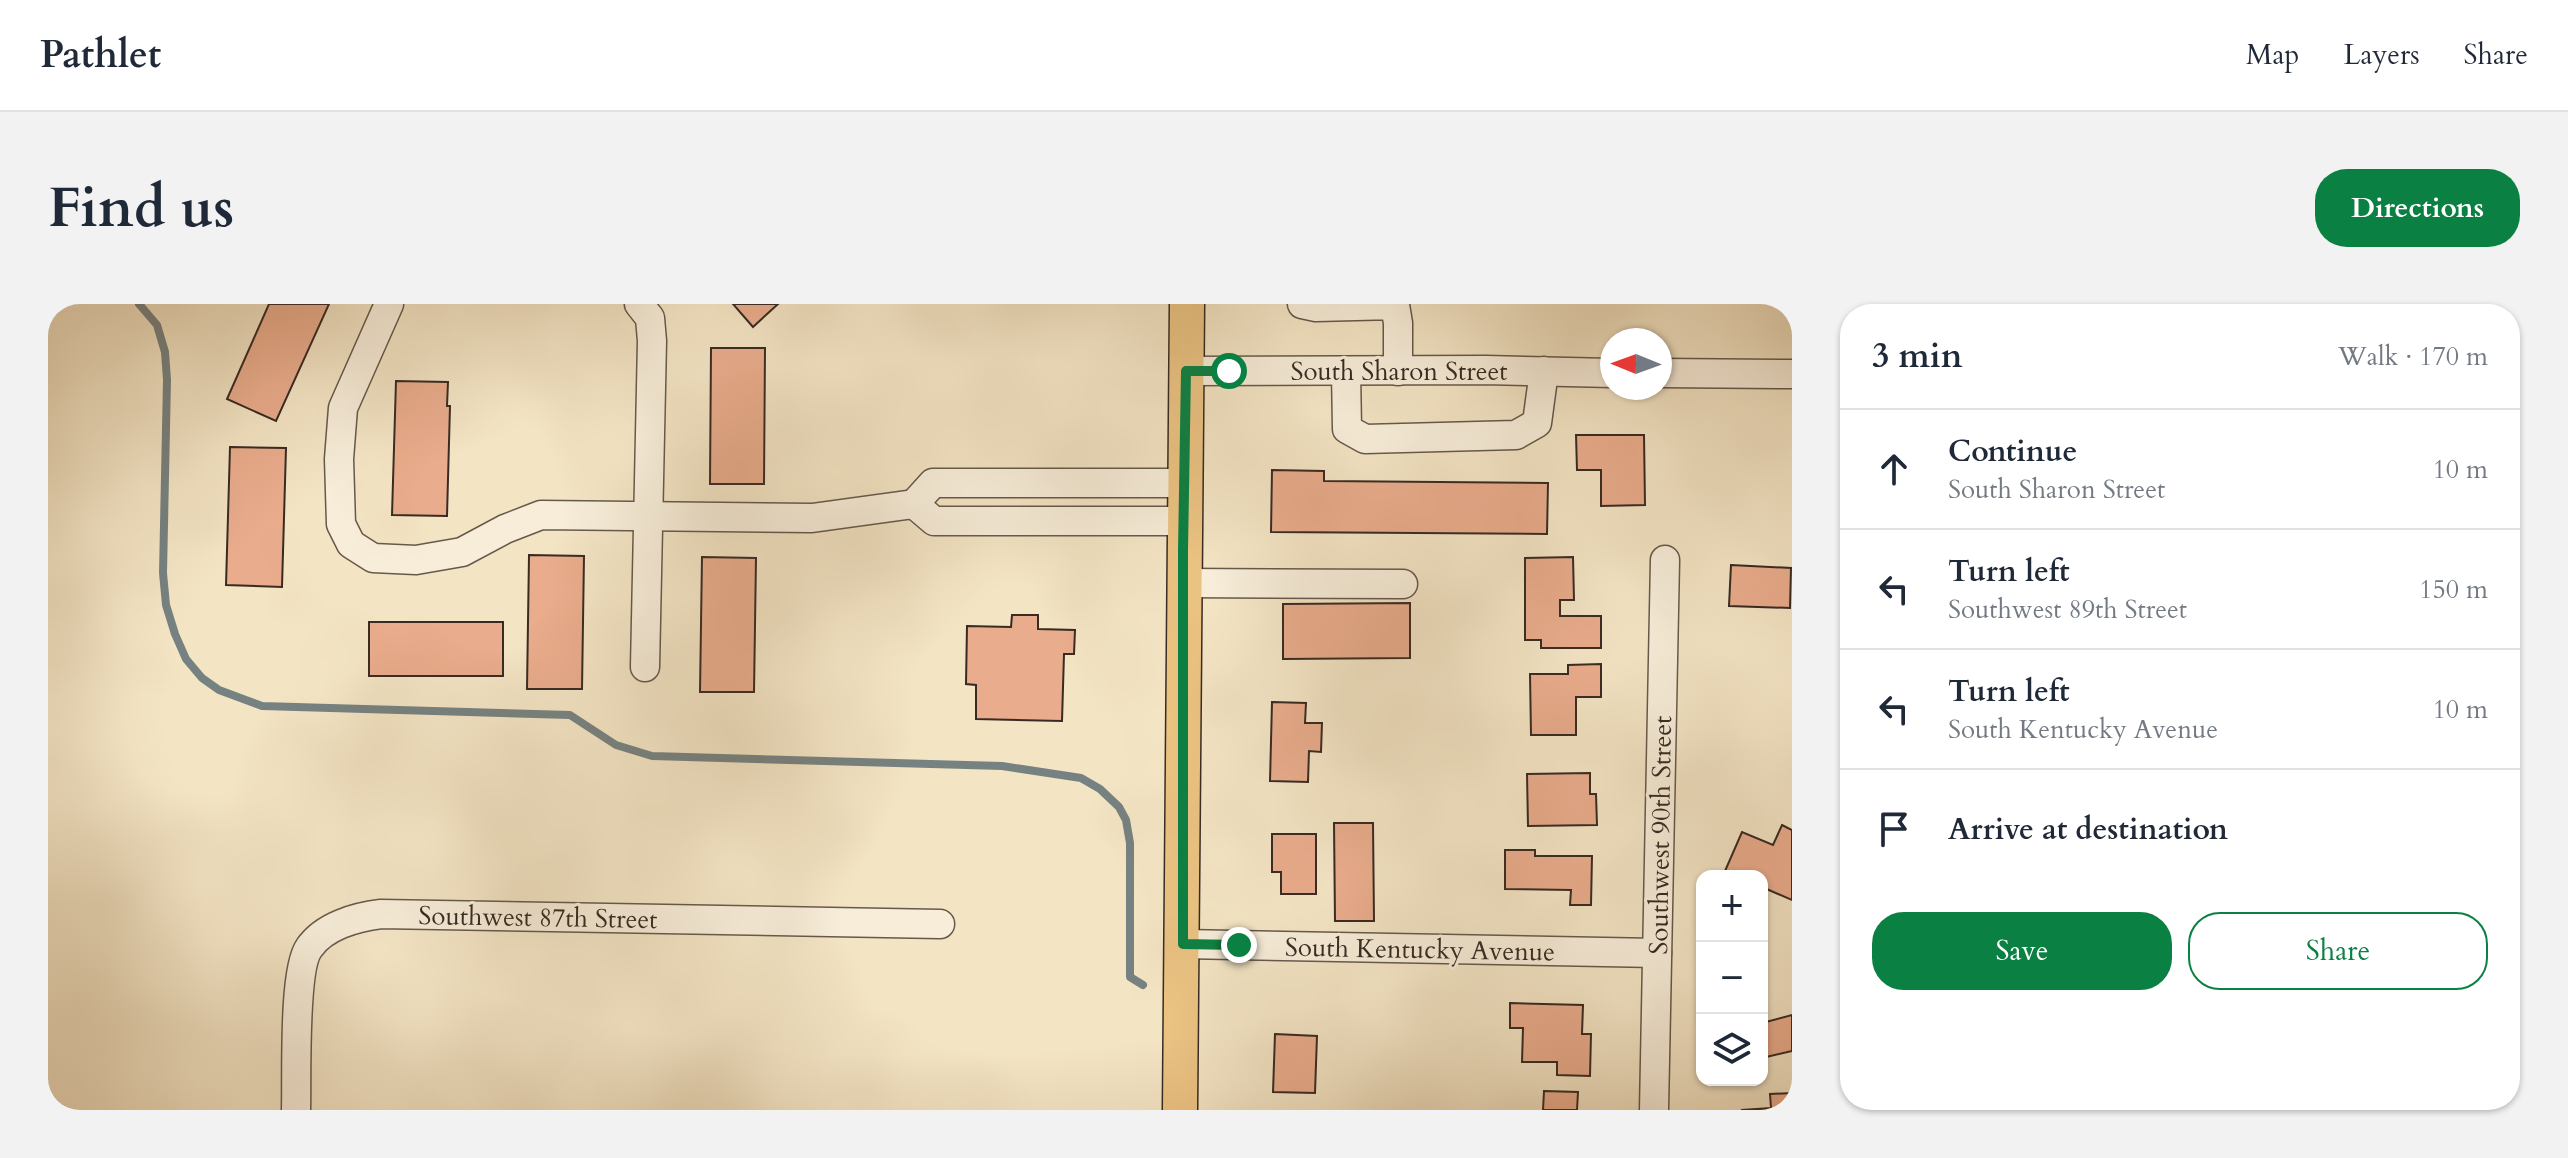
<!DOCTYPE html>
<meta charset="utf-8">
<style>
:root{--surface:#fff;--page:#f2f2f3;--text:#1f2937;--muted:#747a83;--line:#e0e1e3;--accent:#0b8043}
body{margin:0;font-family:Cardo,serif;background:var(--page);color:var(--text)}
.controls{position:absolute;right:24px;bottom:24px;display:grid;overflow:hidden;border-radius:16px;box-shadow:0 2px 6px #0004}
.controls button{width:72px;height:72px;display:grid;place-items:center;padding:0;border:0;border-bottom:2px solid var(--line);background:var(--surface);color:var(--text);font:40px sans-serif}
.compass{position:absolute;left:1552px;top:24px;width:72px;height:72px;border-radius:50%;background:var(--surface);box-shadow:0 2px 6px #0004;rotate:271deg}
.stop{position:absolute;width:24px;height:24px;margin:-18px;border:6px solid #0b8043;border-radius:50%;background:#fff}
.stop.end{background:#0b8043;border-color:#fff;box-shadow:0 2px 8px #0008}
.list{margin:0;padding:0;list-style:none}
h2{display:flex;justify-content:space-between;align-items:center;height:104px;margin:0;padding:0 32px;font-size:34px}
h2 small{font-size:26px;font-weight:400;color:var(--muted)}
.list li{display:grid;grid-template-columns:52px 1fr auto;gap:24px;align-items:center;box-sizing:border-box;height:120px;padding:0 32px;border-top:2px solid var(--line)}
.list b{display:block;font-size:30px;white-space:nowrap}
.list p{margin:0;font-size:26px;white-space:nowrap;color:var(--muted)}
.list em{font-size:26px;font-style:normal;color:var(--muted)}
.actions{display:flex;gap:16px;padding:24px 32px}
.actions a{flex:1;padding:18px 0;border:2px solid var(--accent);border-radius:32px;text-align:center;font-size:28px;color:var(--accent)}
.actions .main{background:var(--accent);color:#fff}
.icon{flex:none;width:44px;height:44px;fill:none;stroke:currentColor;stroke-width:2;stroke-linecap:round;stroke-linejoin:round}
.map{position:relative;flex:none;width:1744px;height:806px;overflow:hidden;border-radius:32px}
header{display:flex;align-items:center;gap:48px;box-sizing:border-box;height:112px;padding:0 40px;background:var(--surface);border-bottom:2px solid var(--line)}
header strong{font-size:38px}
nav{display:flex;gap:44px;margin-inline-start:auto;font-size:28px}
.intro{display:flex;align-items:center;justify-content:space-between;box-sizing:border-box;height:192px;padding:0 48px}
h1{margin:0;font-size:56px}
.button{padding:20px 36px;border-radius:32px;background:var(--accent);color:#fff;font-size:28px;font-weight:700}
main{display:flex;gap:48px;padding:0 48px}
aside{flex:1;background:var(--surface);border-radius:32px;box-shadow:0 2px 6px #0004}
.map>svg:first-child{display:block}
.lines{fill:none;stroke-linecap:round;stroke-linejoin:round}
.stream{stroke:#768281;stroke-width:8}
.building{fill:#e9ac8c;stroke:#372b24;stroke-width:2}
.minor-casing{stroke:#66594c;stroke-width:31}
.major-casing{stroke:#372b24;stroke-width:37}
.minor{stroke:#f7edd9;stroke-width:28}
.major{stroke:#eac282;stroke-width:34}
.route{stroke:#0b8043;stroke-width:10}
.labels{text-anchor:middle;stroke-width:6;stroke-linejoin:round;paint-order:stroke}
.street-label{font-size:26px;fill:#372b24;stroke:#f7edd9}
</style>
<header>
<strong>Pathlet</strong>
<nav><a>Map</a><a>Layers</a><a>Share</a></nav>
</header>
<div class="intro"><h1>Find us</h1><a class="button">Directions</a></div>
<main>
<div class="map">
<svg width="1744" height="806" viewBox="0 0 1744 806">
<rect width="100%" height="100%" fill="#f3e4c4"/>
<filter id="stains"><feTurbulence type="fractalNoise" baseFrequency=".0025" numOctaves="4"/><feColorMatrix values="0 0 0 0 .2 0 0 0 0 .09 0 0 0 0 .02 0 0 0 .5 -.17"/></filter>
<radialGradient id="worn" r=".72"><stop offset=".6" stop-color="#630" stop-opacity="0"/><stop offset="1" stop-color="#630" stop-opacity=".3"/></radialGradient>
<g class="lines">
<path class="stream" d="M91 0 109 21 117 48 119 76 115 269 118 301 127 330 138 355 154 374 171 386 214 402 522 411 568 441 604 452 954 462 1033 474 1052 485 1071 503 1078 516 1082 539V673L1095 681"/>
</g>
<g class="building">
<path d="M221 0H281L228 117 179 95Z"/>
<path d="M685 0H730L705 23Z"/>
<path d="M663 44H717L716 180H662Z"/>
<path d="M348 77 400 78 399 102H402L399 212 344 211Z"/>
<path d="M1528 131H1596L1597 201 1553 202V166H1529Z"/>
<path d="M182 143 238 144 234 283 178 281Z"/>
<path d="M1224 166 1276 167V177L1500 179 1499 230 1223 228Z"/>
<path d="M481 251 536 252 534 385H479Z"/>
<path d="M654 253 708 254 706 388H652Z"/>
<path d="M1525 253 1526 296H1512V312H1553V344H1493V336H1477V254Z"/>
<path d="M1683 261 1743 264 1742 304 1681 302Z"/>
<path d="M1362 299V354L1235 355V300Z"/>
<path d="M964 311H990V325L1027 326 1026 350H1016L1014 417 928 415V381L918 380 919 322 963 323Z"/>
<rect x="321" y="318" width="134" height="54"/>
<path d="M1553 360V393H1528V431H1483L1482 370H1520V361Z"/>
<path d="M1224 398 1258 399 1257 419H1274L1273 448 1261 447 1260 478 1222 477Z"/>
<path d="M1542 469V490H1548L1549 521 1480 522 1479 470Z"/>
<path d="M1286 519H1325L1326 617H1287Z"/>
<path d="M1734 521 1744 526V596L1714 583V572H1689L1677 567 1694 528 1725 541Z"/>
<path d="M1224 530H1268V590H1233V568H1224Z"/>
<path d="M1457 546H1487V552H1544L1543 601H1522L1523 586 1457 585Z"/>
<path d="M1462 699 1535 701 1534 730H1543L1542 772 1509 771V758H1474L1475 724H1462Z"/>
<path d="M1744 711V747L1714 754V719Z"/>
<path d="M1227 730 1269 732 1267 789 1225 788Z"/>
<path d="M1496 787 1530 788 1529 806H1495Z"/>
<path d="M1744 789V806H1693L1723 804 1722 790Z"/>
</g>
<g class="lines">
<defs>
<g id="minor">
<path d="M341 0 295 104 291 155 293 220 303 240 325 254 368 256 414 248 457 225 493 211 764 214 866 200"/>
<path d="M591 0 602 14 604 37 597 363"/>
<path d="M1254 0 1268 3 1347 1 1350 19V67"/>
<path d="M1138 67 1438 66 1564 69"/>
<path d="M1298 67 1299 125 1317 135 1468 131 1489 119 1496 67"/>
<path d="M1612 69 1744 70"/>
<path d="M1136 217H886L866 200 885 179H1136"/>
<path d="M1136 279 1355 280"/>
<path d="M1135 640 1609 649"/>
<path d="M248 806C249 774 245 666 261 644 276 622 308 613 333 610L892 620"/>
<path d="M1606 806 1617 256"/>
</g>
<path id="major" d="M1132 806 1139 0"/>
</defs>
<use href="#minor" class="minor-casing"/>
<use href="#major" class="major-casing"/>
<use href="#minor" class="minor"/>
<use href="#major" class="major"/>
</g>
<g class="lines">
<path class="route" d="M1181 67H1138L1135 246V640L1191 641"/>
</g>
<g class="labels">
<g class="street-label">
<text x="1351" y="76">South Sharon Street</text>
<text transform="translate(1612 531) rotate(-89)" y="9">Southwest 90th Street</text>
<text transform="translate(490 613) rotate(1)" y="9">Southwest 87th Street</text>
<text transform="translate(1372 645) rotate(1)" y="9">South Kentucky Avenue</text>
</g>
</g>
<rect width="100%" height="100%" filter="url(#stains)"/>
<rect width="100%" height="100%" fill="url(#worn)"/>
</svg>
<div class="controls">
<button>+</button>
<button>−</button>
<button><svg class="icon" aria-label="layers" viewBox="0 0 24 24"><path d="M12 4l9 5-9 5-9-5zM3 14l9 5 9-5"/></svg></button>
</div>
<svg class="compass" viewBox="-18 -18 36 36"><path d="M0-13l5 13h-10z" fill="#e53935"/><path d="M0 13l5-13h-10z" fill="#747a83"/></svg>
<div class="stop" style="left:1181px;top:67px"></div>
<div class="stop end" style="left:1191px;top:641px"></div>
</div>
<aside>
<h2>3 min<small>Walk · 170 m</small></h2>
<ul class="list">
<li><svg class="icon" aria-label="ahead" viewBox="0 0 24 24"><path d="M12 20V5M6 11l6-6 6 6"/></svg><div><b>Continue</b><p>South Sharon Street</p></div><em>10 m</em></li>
<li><svg class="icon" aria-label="left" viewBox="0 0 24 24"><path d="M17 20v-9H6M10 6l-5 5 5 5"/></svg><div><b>Turn left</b><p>Southwest 89th Street</p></div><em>150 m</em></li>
<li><svg class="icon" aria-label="left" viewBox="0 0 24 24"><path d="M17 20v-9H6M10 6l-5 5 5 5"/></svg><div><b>Turn left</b><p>South Kentucky Avenue</p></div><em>10 m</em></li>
<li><svg class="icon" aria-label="arrive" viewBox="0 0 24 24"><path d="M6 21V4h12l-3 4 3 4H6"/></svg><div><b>Arrive at destination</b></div></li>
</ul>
<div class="actions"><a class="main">Save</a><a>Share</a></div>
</aside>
</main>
